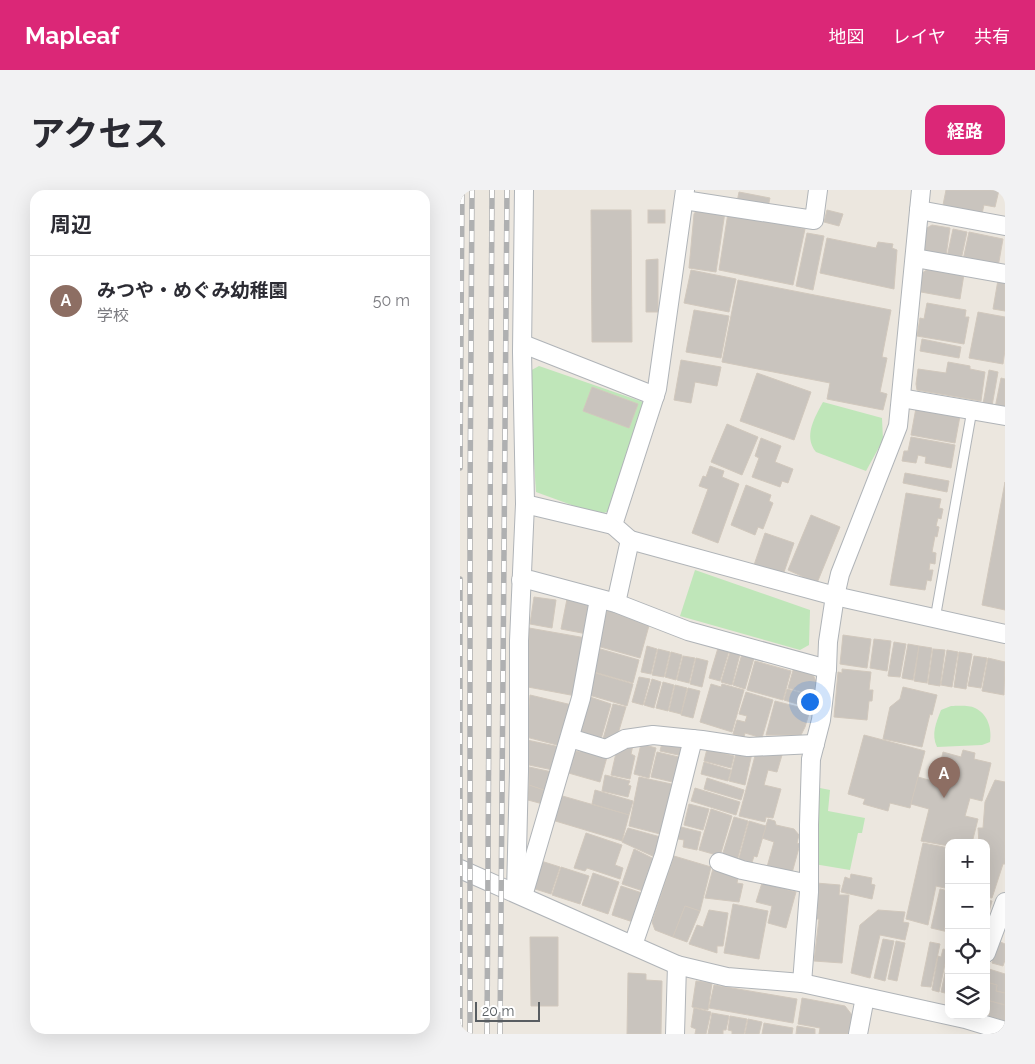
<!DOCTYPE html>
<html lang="ja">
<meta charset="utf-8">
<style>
:root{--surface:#fff;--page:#f2f2f3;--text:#2b2b33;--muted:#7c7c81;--line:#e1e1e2;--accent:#db2777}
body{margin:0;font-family:Raleway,"Noto Sans JP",sans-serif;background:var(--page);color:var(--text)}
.controls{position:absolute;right:15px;bottom:15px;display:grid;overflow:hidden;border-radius:10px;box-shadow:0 5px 20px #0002}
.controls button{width:45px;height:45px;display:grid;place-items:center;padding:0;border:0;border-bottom:1px solid var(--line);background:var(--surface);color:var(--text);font:25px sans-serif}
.scale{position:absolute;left:15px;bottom:12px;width:65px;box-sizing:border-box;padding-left:5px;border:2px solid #585d61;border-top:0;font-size:14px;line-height:18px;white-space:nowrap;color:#585d61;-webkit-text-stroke:4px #fff;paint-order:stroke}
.you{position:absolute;left:349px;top:511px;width:18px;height:18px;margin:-12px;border:4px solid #fff;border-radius:50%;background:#1a73e8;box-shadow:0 0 0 8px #1a73e833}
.badge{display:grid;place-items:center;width:32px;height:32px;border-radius:50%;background:var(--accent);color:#fff;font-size:16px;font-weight:700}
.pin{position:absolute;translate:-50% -41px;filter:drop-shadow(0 1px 2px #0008)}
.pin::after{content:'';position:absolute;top:26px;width:18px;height:15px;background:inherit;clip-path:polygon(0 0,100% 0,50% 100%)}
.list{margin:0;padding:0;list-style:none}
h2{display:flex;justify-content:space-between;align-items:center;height:65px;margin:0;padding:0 20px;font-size:21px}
h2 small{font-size:16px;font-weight:400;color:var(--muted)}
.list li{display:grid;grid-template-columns:32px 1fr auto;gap:15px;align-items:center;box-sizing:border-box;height:90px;padding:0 20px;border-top:1px solid var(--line)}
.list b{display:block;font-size:19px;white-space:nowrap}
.list p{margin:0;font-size:16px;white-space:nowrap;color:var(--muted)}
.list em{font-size:16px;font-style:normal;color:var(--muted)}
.icon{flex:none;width:28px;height:28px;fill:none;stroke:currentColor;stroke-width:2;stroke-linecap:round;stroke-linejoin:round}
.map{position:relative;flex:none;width:545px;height:844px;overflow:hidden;border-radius:15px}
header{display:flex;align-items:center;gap:30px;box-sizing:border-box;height:70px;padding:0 25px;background:var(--accent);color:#fff}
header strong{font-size:24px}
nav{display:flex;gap:28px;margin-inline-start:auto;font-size:18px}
.intro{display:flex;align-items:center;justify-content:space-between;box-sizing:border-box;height:120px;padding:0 30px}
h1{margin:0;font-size:35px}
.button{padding:12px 22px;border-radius:15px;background:var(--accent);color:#fff;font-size:18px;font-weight:700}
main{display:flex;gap:30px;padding:0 30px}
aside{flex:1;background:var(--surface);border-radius:15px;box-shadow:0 5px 20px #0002}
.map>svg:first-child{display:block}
.green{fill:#bfe6b9}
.building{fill:#c9c4be;stroke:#d1c8bd}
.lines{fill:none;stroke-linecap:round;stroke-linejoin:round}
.service-casing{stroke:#b0b4b8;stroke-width:11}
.minor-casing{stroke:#b0b4b8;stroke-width:20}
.service{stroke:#fff;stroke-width:9}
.minor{stroke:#fff;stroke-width:18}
.rail-casing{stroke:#afb0b1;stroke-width:5.5}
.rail{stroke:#fff;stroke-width:4;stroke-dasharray:11;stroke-linecap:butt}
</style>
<header>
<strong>Mapleaf</strong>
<nav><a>地図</a><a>レイヤ</a><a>共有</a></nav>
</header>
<div class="intro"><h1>アクセス</h1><a class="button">経路</a></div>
<main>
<aside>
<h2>周辺<small></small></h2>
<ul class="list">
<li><span class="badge" style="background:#8d6e63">A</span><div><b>みつや・めぐみ幼稚園</b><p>学校</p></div><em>50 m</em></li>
</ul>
</aside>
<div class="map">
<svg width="545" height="844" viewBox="0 0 545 844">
<rect width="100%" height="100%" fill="#ece7df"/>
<g class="green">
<path d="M79 176 186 213 149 321 139 325 76 302 68 182Z"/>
<path d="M363 212 422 228 423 250 406 281 356 262C343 246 355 227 363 212Z"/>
<path d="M235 380 350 420 349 455 340 460 220 426Z"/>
<path d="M491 516C498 516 509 515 515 518 528 524 532 539 530 552L522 555 477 557C471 544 476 533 481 520Z"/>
<path d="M355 597 370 600 368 621 405 628 402 643H398L390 680 354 674Z"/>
</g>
<g class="building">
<path d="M486 0H539L535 17 524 15 521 28 482 20Z"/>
<path d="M279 2 310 8 308 17 277 12Z"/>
<path d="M238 18 265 22 256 82 229 78 234 24Z"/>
<path d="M131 20H171L172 152H132Z"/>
<rect x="188" y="20" width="17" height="13"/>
<path d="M367 20 383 24 379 36 364 32Z"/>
<path d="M268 23 345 39 333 95 259 80Z"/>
<path d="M472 35 490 38 486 66 463 62 465 39Z"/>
<path d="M493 39 507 42 501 70 487 67Z"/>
<path d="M509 42 543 49 538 77 503 70Z"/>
<path d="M347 43 364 46 353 100 336 96Z"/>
<path d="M367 48 416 58 418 52 433 54 432 58 437 60 434 99 360 83Z"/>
<path d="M198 69V122H186V70Z"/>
<path d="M470 78 504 84 500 109 461 102 462 83Z"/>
<path d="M231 80 276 89 269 122 224 113Z"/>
<path d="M278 90 431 120 422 167 427 168 420 202 427 204 423 220 367 209 370 193 262 172Z"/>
<path d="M538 90 545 91V121L533 119Z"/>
<path d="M467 113 506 120 505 127H509L504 154 457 146 460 128 464 129Z"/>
<path d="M234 120 269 126 261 168 226 162Z"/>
<path d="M518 122 545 127V160L543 174 509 168Z"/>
<path d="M462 149 501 157 499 168 460 161Z"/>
<path d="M221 170 261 177 257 196 235 192 231 213 214 210Z"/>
<path d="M488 172 510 176V179L525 182 521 211 457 200 456 194 458 179 486 183Z"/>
<path d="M529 180 538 182 532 216 523 214Z"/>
<path d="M297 183 351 202 334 250 280 231Z"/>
<path d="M541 188 545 189V219L535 218Z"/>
<path d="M132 197 178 214 169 238 123 221Z"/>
<path d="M456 218 500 226 495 253 451 245Z"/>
<path d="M267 234 298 247 282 285 251 272Z"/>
<path d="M451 247 495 255 491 278 465 273 466 267 458 265 456 273 442 271 444 261H448Z"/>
<path d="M301 248 321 256 315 272 333 279 328 293 322 291 320 297 292 287 299 268 295 266Z"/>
<path d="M250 276 264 281 262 287 279 294 258 353 232 343 248 299 239 296 243 286 246 287Z"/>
<path d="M445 283 489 291 487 302 443 293Z"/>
<path d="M545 292V420L522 415Z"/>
<path d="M286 295 311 305 309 311 313 313 303 339 298 337 295 345 271 335Z"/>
<path d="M446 303 481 309 479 318 483 319 481 329 478 328 476 336 479 337 477 347 475 346 472 362 476 363 475 374 470 373 469 380H473L471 391 467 390 465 400 430 395Z"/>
<path d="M351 325 380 337 357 393 328 380Z"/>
<path d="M305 343 334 353 323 385 294 375Z"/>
<path d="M74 407 96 410 92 438 70 434Z"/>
<path d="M107 409 133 415 127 444 101 439Z"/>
<path d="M148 420 190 432 180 468 137 456 140 434Z"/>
<path d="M69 438 126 448 116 506 68 497Z"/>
<path d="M383 445 411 449 407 478 380 474Z"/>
<path d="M414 449 431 451 427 481 410 478Z"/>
<path d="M434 452 446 454 440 487 428 486Z"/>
<path d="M448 454 459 456 453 490 442 488Z"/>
<path d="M187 456 197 459 191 484 181 482Z"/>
<path d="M459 456 472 458 467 493 454 491Z"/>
<path d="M137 458 179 470 173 493 134 482Z"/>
<path d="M258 458 269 461 260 491 249 488Z"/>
<path d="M198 459 210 462 204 487 192 485Z"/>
<path d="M473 459 485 460 480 496 468 494Z"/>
<path d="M487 460 498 462 492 497 481 495Z"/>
<path d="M211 462 222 465 216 490 205 487Z"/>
<path d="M270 462 280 464 272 495 261 492Z"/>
<path d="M499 462 512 464 506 499 494 497Z"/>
<path d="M282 464 294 468 285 499 273 495Z"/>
<path d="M223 466 235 468 229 493 217 490Z"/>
<path d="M514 466 527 468 521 498 508 496Z"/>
<path d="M236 468 248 471 242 497 230 494Z"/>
<path d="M528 468 545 472 544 505 522 501Z"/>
<path d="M295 471 331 481 323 510 287 500Z"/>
<path d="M334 477 352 482 357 494 353 505 328 498Z"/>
<path d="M382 479 411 482 409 500H413L412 511H409L407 530 374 527 378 482 382 483Z"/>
<path d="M135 483 173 494 167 516 129 505Z"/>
<path d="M179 487 190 489 183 515 172 512Z"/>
<path d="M192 489 201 492 194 518 184 515Z"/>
<path d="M203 492 214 495 208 521 196 518Z"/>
<path d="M251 494 261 497 262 494 284 500 272 542 240 532Z"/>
<path d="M215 495 227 498 221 524 209 521Z"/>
<path d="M443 497 477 505 472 525 470 524 462 557 423 549 430 517 440 509Z"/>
<path d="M228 498 240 501 233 528 221 525Z"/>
<path d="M327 499 353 506 350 518 324 510Z"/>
<path d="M286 502 313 510 302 548 285 543 284 547 273 544 277 530 285 532 287 526 279 524Z"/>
<path d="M70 505 112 515 101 556 66 547Z"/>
<path d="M130 507 151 514 141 549 119 542Z"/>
<path d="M315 511 350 520 345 537 341 545H306Z"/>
<path d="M153 514 166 517 157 547 152 546 150 551 143 549Z"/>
<path d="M404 545 465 561 450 618 430 613 428 621 403 614 405 609 388 604Z"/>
<path d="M203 549 221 554 224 558 223 566 200 561Z"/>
<path d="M67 550 100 557 93 580 69 575Z"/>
<path d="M181 554 196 558 189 588 174 584Z"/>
<path d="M173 555 171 564 175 566 170 589 151 585 156 563Z"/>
<path d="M121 559 147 567 140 592 105 582 112 560 120 562Z"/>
<path d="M247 559 274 566 271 578 244 571Z"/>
<path d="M277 559 292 563 285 595 269 591Z"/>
<path d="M305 560 322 565 317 582 308 580 304 595 321 599 313 628 306 627 305 632 279 626 296 562Z"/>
<path d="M503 560 515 563 514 569 531 573 522 611 510 608 505 626 518 629 512 653H489V656L461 651 469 619 451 614 458 587 476 592 483 562 501 567Z"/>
<path d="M197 562 223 568 217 593 191 587Z"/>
<path d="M244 572 271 580 268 591 241 584Z"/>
<path d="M69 577 92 582 87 601 69 595Z"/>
<path d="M145 585 170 591 168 595 171 596 168 607 142 601Z"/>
<path d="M179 587 216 595 204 645 169 636Z"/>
<path d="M247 588 284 600 281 610 244 599Z"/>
<path d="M535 590 545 592V674H543L532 708 526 707V653H519L518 638H523L525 612Z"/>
<path d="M69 595 87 601 83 614 68 610Z"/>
<path d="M235 598 280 612 276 625 231 611Z"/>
<path d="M135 600 173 611 169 625 132 614Z"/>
<path d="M99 605 169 625 162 651 92 630Z"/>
<path d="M229 614 249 619 243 640 224 635Z"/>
<path d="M251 619 272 626 260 666 239 660Z"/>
<path d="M274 627 288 631 277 671 262 666Z"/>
<path d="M308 629 315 631 316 635 334 639 339 645 337 653 340 654 332 683 307 677 314 652 302 648Z"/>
<path d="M289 631 306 636 297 667 294 666 291 676 278 672Z"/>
<path d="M221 637 241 642 237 660 223 657 224 650 218 649Z"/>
<path d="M168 638 204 648 197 668 162 652Z"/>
<path d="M126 643 162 655 155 675 163 678 160 689 127 678 125 681 114 678Z"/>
<path d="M463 653 489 658V699L476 696 468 735 446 729Z"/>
<path d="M174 659 196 670 186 702 162 694Z"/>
<path d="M214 666 251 677 240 721 225 716 213 747 195 740 192 732Z"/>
<path d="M81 671 100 677 91 704 72 698Z"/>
<path d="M254 675 279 682 277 693 283 694 279 712 245 708Z"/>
<path d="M101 677 129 686 120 714 92 705Z"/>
<path d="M133 683 159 692 148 724 122 715Z"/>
<path d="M391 684 412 688 411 694 415 695 412 709 381 702 385 687 390 689Z"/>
<path d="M302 693 336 702 326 738 308 733 312 716 296 712Z"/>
<path d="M356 693 380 695 379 705H389L382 773 354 771 359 729H356L358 719 353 718Z"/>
<path d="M161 696 185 704 176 733 152 725Z"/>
<path d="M480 699 489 701V723L484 741 471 738Z"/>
<path d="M526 710 532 711 526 733Z"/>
<path d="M273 714 308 721 299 769 264 763Z"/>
<path d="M225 716 240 721 227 752 213 747Z"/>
<path d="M249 720 268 723 263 756H257V763L229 754 237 735 243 737Z"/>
<path d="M418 720 445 722 443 732 449 733 445 750 420 745 410 788 391 783 400 735Z"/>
<path d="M489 723V742L484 741Z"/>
<path d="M70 747H98V816H71Z"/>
<path d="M423 749 434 751 425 791 414 788Z"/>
<path d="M436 751 445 753 437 791 428 789Z"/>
<path d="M538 751 545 754V770L543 776 532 773Z"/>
<path d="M470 752 480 754 471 797 461 796Z"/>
<path d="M483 759 488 760 479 802 472 800 478 766 481 767Z"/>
<path d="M489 764V804L481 802Z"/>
<path d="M529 779 545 784V803L536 801 537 795 526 792Z"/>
<path d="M168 783 186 784V790L202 791 201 844H167Z"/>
<path d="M236 791 252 793 248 820 232 817Z"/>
<path d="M526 792 537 795 536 801 545 803V815L526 810Z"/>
<path d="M254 795 337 809 333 833 249 818Z"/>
<path d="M342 808 385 816 392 825 388 844H359L360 838 338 834Z"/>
<path d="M526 810 545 815V831L529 826V823L526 822Z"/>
<path d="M234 818 251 822 246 844H235L236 839 231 837Z"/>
<path d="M252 823 269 826 266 840H263V844H248Z"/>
<path d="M270 826 287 829 284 844H272V841L268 840Z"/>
<path d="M288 829 302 832 299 844H285Z"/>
<path d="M304 833 333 838 332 844H302Z"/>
<path d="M337 836 355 839V844H336Z"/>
</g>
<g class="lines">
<defs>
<path id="service" d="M475 429 512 220"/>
<g id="minor">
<path d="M224 10 354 30 358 0"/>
<path d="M459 20 545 36"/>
<path d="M455 68 545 84"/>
<path d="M63 154 195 206"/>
<path d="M441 208 545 226"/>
<path d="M65 314 153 335"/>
<path d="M170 350 375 406 545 444"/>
<path d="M61 390H70L156 413 228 441 367 479"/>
<path d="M156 413 170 350 153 335 197 199 225 0"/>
<path d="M110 548 146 559 165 549 193 545 242 550 288 557 355 554"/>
<path d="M259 672 282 680 349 694"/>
<path d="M0 679 217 775 267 787 342 793 505 829 545 841"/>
<path d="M56 703 59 581V451L65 314 62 162 64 0"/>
<path d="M63 706 121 508 139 409"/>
<path d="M173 755 204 665 233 549"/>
<path d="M526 763 545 712"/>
<path d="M342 793 349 702V635L351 569 361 530 367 479 368 452 375 406 380 384 438 236 461 0"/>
<path d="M215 844 217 775"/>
<path d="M398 844 405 807"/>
</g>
</defs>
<use href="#service" class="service-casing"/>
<use href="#minor" class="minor-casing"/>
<use href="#service" class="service"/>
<use href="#minor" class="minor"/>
<defs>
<g id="rail">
<path d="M0 278 2 0"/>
<path d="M0 389V844"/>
<path d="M10 844V312L12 0"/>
<path d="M27 844 32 0"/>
<path d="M40 844 47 0"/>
</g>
</defs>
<use href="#rail" class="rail-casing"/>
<use href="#rail" class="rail"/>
</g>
</svg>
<div class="controls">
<button>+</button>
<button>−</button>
<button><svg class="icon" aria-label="locate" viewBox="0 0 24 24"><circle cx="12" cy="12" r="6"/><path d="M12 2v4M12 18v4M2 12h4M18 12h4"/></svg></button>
<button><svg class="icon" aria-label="layers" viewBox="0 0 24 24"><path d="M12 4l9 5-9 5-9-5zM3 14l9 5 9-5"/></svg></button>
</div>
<div class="scale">20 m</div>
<div class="you"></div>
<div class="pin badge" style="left:484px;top:608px;background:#8d6e63">A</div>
</div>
</main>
